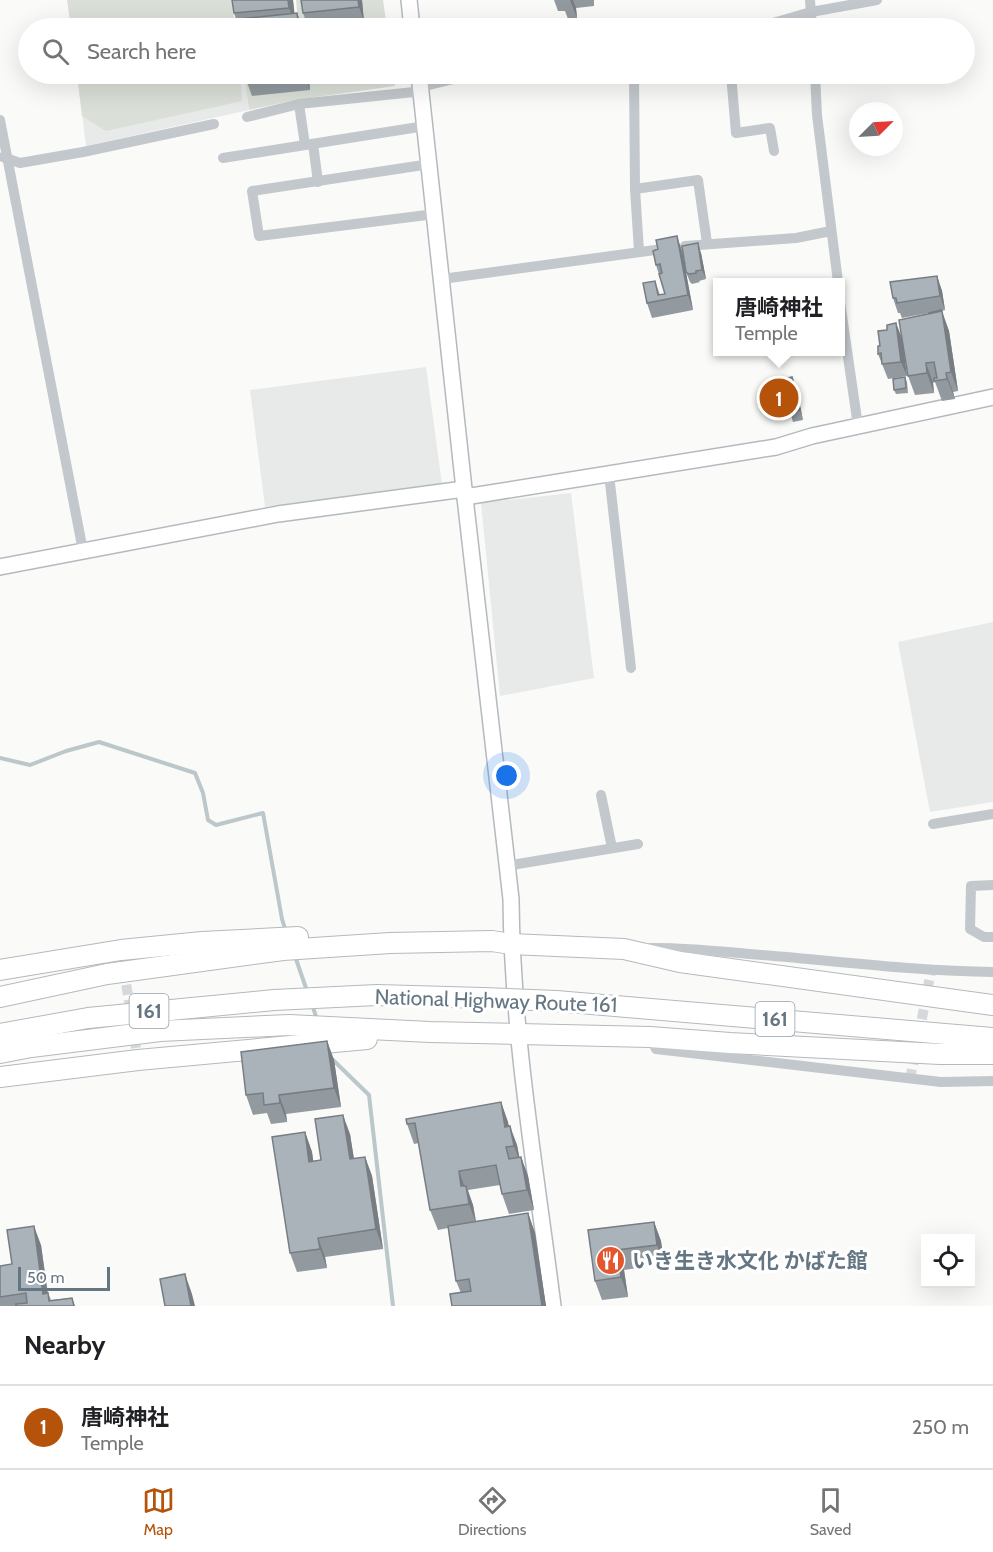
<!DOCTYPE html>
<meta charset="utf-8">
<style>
:root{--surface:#fff;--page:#f2f2f2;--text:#202124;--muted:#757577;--line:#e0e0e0;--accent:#b45309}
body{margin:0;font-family:Cabin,"Noto Sans JP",sans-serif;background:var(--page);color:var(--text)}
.controls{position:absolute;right:18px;bottom:18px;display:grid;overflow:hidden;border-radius:0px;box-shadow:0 6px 24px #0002}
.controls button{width:54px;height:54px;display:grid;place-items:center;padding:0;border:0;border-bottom:2px solid var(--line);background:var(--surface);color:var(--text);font:30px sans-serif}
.compass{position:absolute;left:849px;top:102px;width:54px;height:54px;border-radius:50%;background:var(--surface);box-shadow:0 6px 24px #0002;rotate:66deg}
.scale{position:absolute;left:18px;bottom:15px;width:92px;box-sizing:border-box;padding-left:6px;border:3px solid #657683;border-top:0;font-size:16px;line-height:21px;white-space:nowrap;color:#657683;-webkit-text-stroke:4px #fff;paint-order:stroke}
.you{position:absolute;left:507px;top:776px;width:21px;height:21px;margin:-15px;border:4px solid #fff;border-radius:50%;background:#1a73e8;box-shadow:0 0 0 9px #1a73e833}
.badge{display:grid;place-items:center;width:39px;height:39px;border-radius:50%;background:var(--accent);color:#fff;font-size:20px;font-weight:700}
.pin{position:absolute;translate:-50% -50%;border:3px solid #fff;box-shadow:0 2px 6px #0006}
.popup{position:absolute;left:713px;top:278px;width:132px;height:78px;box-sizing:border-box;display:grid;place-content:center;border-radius:0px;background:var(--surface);filter:drop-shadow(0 2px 4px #0005);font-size:20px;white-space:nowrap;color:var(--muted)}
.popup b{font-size:22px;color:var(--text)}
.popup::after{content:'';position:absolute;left:50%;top:100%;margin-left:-12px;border:12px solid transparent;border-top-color:var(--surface)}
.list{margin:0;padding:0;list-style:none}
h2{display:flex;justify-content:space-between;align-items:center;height:78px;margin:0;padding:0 24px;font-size:26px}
h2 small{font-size:20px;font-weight:400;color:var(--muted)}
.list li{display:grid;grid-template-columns:39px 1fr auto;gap:18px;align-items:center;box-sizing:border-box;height:84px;padding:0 24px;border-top:2px solid var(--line)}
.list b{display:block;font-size:22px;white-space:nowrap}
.list p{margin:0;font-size:20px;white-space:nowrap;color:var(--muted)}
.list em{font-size:20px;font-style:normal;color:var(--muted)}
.icon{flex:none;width:33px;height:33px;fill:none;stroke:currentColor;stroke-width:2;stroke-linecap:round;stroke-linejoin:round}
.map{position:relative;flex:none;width:993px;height:1306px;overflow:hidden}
.search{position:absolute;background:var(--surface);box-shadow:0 6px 24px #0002;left:18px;right:18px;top:18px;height:66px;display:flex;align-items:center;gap:15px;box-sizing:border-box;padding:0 21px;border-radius:33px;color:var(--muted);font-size:22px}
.sheet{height:162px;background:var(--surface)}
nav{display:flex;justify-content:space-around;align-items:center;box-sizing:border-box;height:84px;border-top:2px solid var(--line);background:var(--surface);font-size:16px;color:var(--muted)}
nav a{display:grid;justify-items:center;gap:3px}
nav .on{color:var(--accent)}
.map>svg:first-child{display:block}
.built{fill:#e8e9e9}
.green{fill:#dadfd7}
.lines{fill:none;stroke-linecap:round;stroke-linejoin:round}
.stream{stroke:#bbc7cb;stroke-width:4}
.street-tunnel{stroke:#d5d9db;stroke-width:10;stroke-dasharray:10 5;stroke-linecap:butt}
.secondary-casing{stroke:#b3babf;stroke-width:18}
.highway-casing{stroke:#b4b9bd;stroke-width:22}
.street{stroke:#c3c8cc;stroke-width:10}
.secondary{stroke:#fff;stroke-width:15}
.highway{stroke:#fff;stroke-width:20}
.highway-bridge-casing{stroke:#b4b9bd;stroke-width:22;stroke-linecap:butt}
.highway-bridge{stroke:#fff;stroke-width:20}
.wall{fill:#929a9f}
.shaded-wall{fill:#777d82}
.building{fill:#aab3b9;stroke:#777d82;stroke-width:1.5}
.labels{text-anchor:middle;stroke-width:6;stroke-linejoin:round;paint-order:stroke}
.shield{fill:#fff;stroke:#939fa8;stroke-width:1.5}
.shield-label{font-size:20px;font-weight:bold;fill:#657683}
.street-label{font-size:21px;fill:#657683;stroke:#fff}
.poi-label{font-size:21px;font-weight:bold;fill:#657683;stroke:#fff;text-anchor:start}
</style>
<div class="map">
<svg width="993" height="1306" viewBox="0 0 993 1306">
<rect width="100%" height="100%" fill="#fafaf8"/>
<g class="built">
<path d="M77 74H244L249 110 86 146Z"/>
<path d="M426 367 442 484 265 507 250 390Z"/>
<path d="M571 493 594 678 500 696 481 503Z"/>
<path d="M993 622V802L930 812 898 642Z"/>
</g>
<g class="green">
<path d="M67 0H232L235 28H71Z"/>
<path d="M296 0H383L387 28H299Z"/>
<path d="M77 74H240L242 101 106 131 82 116Z"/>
<path d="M244 74H393L395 86 295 100 249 110Z"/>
</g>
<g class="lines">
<g class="stream">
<path d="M0 758 30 765 66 751 99 742 195 773 203 793 208 820 216 825 263 813 282 919 286 932"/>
<path d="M295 956 307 991"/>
<path d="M312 1004 317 1020"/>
<path d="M331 1058 369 1095 393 1306"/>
</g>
<g class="street-tunnel">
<path d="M124 970 136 1048"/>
<path d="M919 1034 931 971"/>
<path d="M910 1079 916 1049"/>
</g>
<defs>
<g id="secondary">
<path d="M409 0 412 28"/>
<path d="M419 74 464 489 511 899C512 1035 536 1171 553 1306"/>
<path d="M465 497 776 447 812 436 993 397"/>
<path d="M0 567 278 514 464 489"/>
</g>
<g id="highway">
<path d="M0 970 121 950 202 942 298 937"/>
<path d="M0 997 107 974 283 950 390 943 492 941 511 944 624 949 680 962 993 1005"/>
<path d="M556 1001 993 1038"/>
<path d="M0 1034 88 1018 274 1000 377 995 483 998"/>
<path d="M0 1053 31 1047 160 1031 289 1025 430 1032 650 1037 730 1043 940 1054H993"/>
<path d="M0 1077 138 1060 367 1039"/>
</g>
</defs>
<use href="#secondary" class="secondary-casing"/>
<use href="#highway" class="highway-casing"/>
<g class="street">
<path d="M810 0 812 28"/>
<path d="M756 28 811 12 877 0"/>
<path d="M634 74 635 189 639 251"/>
<path d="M731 74 736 133 770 128 774 151"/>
<path d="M815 74 817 115 838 282"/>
<path d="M299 104 305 145"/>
<path d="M247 117 299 104 414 92 421 87 474 74"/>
<path d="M0 120 83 551"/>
<path d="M313 144 318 182"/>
<path d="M3 157 20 163 83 152 214 124"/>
<path d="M223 158 425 126"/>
<path d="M430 164 252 191 259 236 435 214"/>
<path d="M635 189 698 180 707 243"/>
<path d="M685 246 796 238 831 231"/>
<path d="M442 279 670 248"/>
<path d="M840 302 858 426"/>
<path d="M609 474 631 668"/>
<path d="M601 795 612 848"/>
<path d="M933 824 993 814"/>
<path d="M506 866 638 844"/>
<path d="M993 885 971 886 970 929 984 937H993"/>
<path d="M648 948C682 947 716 951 749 954 831 960 911 971 993 972"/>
<path d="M650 1037 656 1049 941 1082 993 1081"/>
</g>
<use href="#secondary" class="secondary"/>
<use href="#highway" class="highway"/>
<defs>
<path id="highway-bridge" d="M483 998 556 1001"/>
</defs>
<use href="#highway-bridge" class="highway-bridge-casing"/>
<use href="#highway-bridge" class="highway-bridge"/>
</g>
<g class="wall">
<path d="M293 0 294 13 303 28H239L234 13Z"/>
<path d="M362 0 364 22 308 27 303 13Z"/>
<path d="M554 0H594V6L576 8 577 18 568 19 565 11H558Z"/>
<path d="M244 74H308L310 90 252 96Z"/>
<path d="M682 251 693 310 652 318 647 303 655 281 660 295 665 294 656 265Z"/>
<path d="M701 253 706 279 699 281 700 282 692 284 690 282 686 272Z"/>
<path d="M937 276 942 291 945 310 941 311 949 331 958 391 953 392 955 399 942 401 935 382 933 383 934 393 915 395 908 376 929 313 902 318 900 313H898L893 298Z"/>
<path d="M902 338 907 376 888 379 878 354Z"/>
<path d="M792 377 796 387 803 420 793 422 790 412Z"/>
<path d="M905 377 907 382 908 393 896 394 894 390Z"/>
<path d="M776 385 778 394 770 396 768 391Z"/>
<path d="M327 1041 334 1060 341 1107 286 1114 287 1122 271 1124 267 1113 253 1115 246 1095Z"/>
<path d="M501 1102 509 1126 517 1145 519 1157H521L528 1176 534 1210 509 1214 502 1194 500 1185 468 1190 473 1205 476 1221 528 1213 535 1233 546 1306H452L461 1293 456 1281 448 1228 438 1230 430 1210 419 1143 414 1144 407 1124Z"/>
<path d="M305 1132 312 1152 313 1161 321 1160 350 1134 354 1159 365 1157 372 1176 383 1249 325 1257 327 1268 297 1272 290 1253Z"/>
<path d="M654 1222 661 1241 664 1264 624 1270 628 1297 602 1300 595 1281 588 1230Z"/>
<path d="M41 1245 48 1293 51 1300 72 1298 75 1306H0V1266L12 1264Z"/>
</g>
<g class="shaded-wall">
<path d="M288 0H293L296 27 289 8Z"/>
<path d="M358 0H362L364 22 359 7Z"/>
<path d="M570 0H573L576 8 577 18Z"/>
<path d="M297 13 303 28H299Z"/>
<path d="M304 74H308L310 90Z"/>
<path d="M677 236 682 251 693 310 688 295Z"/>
<path d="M698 243 701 253 706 279 702 270Z"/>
<path d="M937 276 942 291 945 310 940 296Z"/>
<path d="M942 311 949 331 958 391 951 372Z"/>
<path d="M896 323 902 338 907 376 901 362Z"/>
<path d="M926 363 933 383 934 393 927 373Z"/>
<path d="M946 373 953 392 955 399 947 379Z"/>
<path d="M792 377 796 387 803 420 800 410Z"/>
<path d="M327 1041 334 1060 341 1107 334 1088Z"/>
<path d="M279 1095 286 1114 287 1122 280 1103Z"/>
<path d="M501 1102 508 1122 512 1146 505 1127Z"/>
<path d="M343 1115 350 1134 357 1179 350 1159Z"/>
<path d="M510 1126 517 1145 521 1165 514 1146Z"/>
<path d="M305 1132 312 1152 316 1181 309 1162Z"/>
<path d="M365 1157 372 1176 383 1249 376 1229Z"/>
<path d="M521 1157 528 1176 534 1210 527 1190Z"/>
<path d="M459 1171 466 1191 468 1206 461 1186Z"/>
<path d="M466 1186 473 1205 476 1223 469 1204Z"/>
<path d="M528 1213 535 1233 546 1306H542Z"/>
<path d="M654 1222 661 1241 664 1264 657 1245Z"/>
<path d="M34 1226 41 1245 49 1306 43 1294Z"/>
<path d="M318 1238 325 1257 327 1268 320 1249Z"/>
<path d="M617 1250 624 1270 628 1297 621 1277Z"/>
<path d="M185 1274 192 1294 195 1306H191Z"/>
</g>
<g class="building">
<path d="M232 0H288L289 8 234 13Z"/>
<path d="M301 0H358L359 7 303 13Z"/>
<path d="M297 13 299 28H240L239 19Z"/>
<path d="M244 74H277L245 77Z"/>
<path d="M677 236 688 295 647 303 643 283 655 281 658 295 665 294 659 274 662 273 660 264 656 265 653 251 658 249 656 240Z"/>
<path d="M698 243 702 270 696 271V273L689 274 686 272 682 246Z"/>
<path d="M937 276 940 296 897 303 896 298H893L890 282Z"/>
<path d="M941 310V312L929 314V313Z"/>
<path d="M942 311 951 372 946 373 947 379 934 381V378H937L934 362 926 363 927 373 908 376 899 320Z"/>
<path d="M896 323 901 362 882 364 881 353 878 354V346H880L878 331 887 330V325Z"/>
<path d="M792 377 800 410 790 412 782 383 789 381 788 378Z"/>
<path d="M905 377 906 388 894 390 893 379Z"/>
<path d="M774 380 776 389 768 391 766 382Z"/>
<path d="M327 1041 334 1088 279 1095 280 1103 264 1105 263 1093 246 1095 241 1052Z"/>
<path d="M501 1102 505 1127 510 1126 514 1146 506 1147 509 1159 521 1157 527 1190 502 1194 496 1165 459 1171 461 1186H466L469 1204 430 1210 415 1123 407 1124 406 1119Z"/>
<path d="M343 1115 350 1159 365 1157 376 1229 318 1238 320 1249 290 1253 272 1137 305 1132 309 1162 321 1160 315 1119Z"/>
<path d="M528 1213 542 1306H452L450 1294 471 1291 469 1279 456 1281 448 1226Z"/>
<path d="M654 1222 657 1245 617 1250 621 1277 595 1281 588 1230Z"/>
<path d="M34 1226 43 1294 48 1293 49 1301 72 1298 74 1306H16V1304L27 1303 26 1293 0 1297V1266L12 1264 7 1230Z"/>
<path d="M185 1274 191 1306H165L160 1279Z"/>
</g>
<defs>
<symbol id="restaurant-disc" viewBox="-11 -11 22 22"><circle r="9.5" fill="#e4572e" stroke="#fff"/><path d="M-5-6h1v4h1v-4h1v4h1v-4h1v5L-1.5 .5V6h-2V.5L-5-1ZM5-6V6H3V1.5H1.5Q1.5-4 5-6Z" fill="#fff"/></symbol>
</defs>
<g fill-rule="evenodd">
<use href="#restaurant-disc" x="594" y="1244" width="33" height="33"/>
</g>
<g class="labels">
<g class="shield">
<rect x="129.5" y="994" width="39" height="34" rx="4.5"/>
<rect x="755.5" y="1002" width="39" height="34" rx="4.5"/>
</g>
<g class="shield-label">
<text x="149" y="1018">161</text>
<text x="775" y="1026">161</text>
</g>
<g class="street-label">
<text transform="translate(496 1001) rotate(2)" y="7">National Highway Route 161</text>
</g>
<g class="poi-label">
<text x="632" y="1268">いき生き水文化 かばた館</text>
</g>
</g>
</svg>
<div class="controls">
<button><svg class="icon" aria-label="locate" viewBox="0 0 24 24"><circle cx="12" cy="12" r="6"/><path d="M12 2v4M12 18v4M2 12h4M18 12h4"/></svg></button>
</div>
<svg class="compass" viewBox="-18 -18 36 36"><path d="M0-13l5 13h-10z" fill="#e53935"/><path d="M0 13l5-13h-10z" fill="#757577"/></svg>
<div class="scale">50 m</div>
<div class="you"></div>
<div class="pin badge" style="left:779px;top:398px">1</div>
<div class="popup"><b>唐崎神社</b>Temple</div>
<div class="search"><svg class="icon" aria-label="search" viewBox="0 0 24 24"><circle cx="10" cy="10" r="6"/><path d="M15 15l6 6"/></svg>Search here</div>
</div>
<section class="sheet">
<h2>Nearby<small></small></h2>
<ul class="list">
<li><span class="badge">1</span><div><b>唐崎神社</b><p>Temple</p></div><em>250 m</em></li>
</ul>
</section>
<nav>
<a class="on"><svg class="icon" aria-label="map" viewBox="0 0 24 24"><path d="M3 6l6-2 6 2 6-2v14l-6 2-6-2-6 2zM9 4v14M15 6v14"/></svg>Map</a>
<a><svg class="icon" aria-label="directions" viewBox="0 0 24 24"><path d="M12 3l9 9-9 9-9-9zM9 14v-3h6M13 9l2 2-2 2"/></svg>Directions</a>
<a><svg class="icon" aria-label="saved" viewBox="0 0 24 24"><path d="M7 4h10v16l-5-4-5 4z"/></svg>Saved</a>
</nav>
